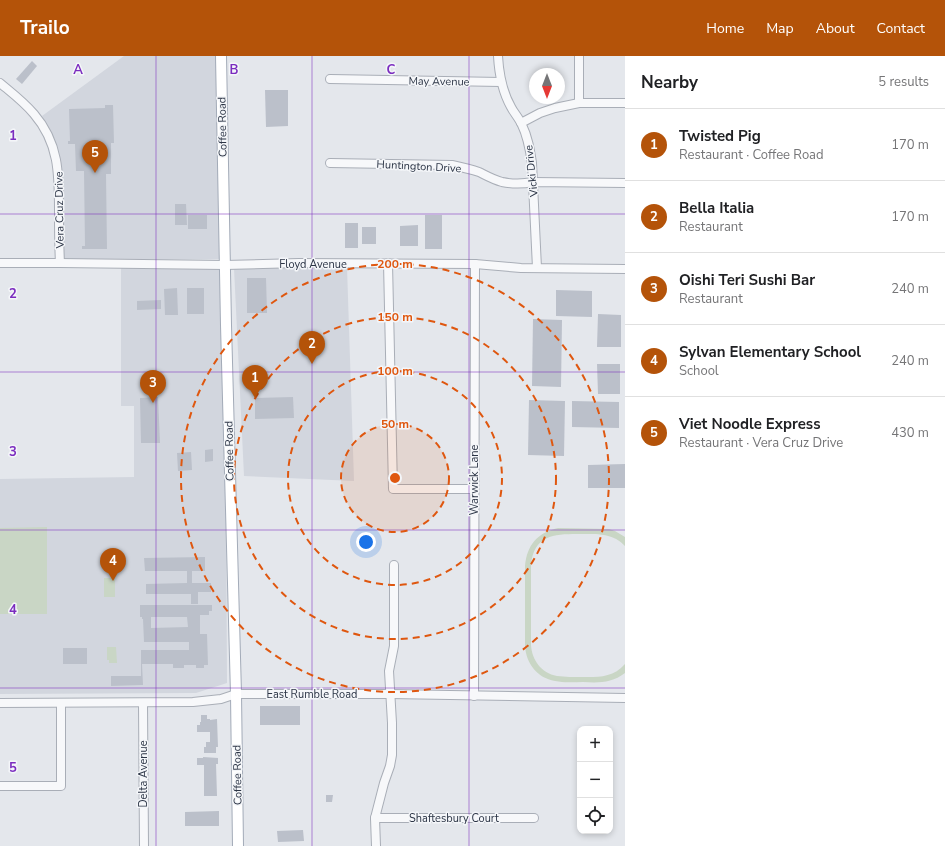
<!DOCTYPE html>
<meta charset="utf-8">
<style>
:root{--surface:#fff;--page:#f2f2f2;--text:#202124;--muted:#757577;--line:#e0e0e0;--accent:#b45309}
body{margin:0;font-family:"Nunito Sans",sans-serif;background:var(--page);color:var(--text)}
.controls{position:absolute;right:12px;bottom:12px;display:grid;overflow:hidden;border-radius:8px;box-shadow:0 2px 6px #0003}
.controls button{width:36px;height:36px;display:grid;place-items:center;padding:0;border:0;border-bottom:1px solid var(--line);background:var(--surface);color:var(--text);font:20px sans-serif}
.compass{position:absolute;left:529px;top:12px;width:36px;height:36px;border-radius:50%;background:var(--surface);box-shadow:0 2px 6px #0003;rotate:180deg}
.you{position:absolute;left:366px;top:486px;width:14px;height:14px;margin:-10px;border:3px solid #fff;border-radius:50%;background:#1a73e8;box-shadow:0 0 0 6px #1a73e833}
.badge{display:grid;place-items:center;width:26px;height:26px;border-radius:50%;background:var(--accent);color:#fff;font-size:13px;font-weight:700}
.pin{position:absolute;translate:-50% -33px;filter:drop-shadow(0 1px 2px #0008)}
.pin::after{content:'';position:absolute;top:21px;width:14px;height:12px;background:inherit;clip-path:polygon(0 0,100% 0,50% 100%)}
.list{margin:0;padding:0;list-style:none}
h2{display:flex;justify-content:space-between;align-items:center;height:52px;margin:0;padding:0 16px;font-size:17px}
h2 small{font-size:13px;font-weight:400;color:var(--muted)}
.list li{display:grid;grid-template-columns:26px 1fr auto;gap:12px;align-items:center;box-sizing:border-box;height:72px;padding:0 16px;border-top:1px solid var(--line)}
.list b{display:block;font-size:15px;white-space:nowrap}
.list p{margin:0;font-size:13px;white-space:nowrap;color:var(--muted)}
.list em{font-size:13px;font-style:normal;color:var(--muted)}
.icon{flex:none;width:22px;height:22px;fill:none;stroke:currentColor;stroke-width:2;stroke-linecap:round;stroke-linejoin:round}
.map{position:relative;flex:none;width:625px;height:790px;overflow:hidden}
header{display:flex;align-items:center;gap:24px;box-sizing:border-box;height:56px;padding:0 20px;background:var(--accent);color:#fff}
header strong{font-size:19px}
nav{display:flex;gap:22px;margin-inline-start:auto;font-size:14px}
main{display:flex}
aside{flex:1;background:var(--surface)}
.map>svg:first-child{display:block}
.built{fill:#d2d6de}
.green{fill:#c9d6c5}
.building{fill:#bbc0ca;fill-rule:evenodd}
.lines{fill:none;stroke-linecap:round;stroke-linejoin:round}
.minor-casing{stroke:#a9aeb7;stroke-width:10}
.major-casing{stroke:#a3abb8;stroke-width:12}
.minor{stroke:#f7f8fa;stroke-width:8}
.major{stroke:#fff;stroke-width:10}
.grid{fill:none;stroke:#7b2cbf;stroke-width:1;stroke-opacity:0.55}
.ring{fill:none;stroke:#df570f;stroke-width:2;stroke-dasharray:7 5}
.labels{text-anchor:middle;stroke-width:3;stroke-linejoin:round;paint-order:stroke}
.street-label{font-size:11px;fill:#2b3445;stroke:#f4f6f9}
.grid-label{font-size:13px;text-anchor:middle;font-weight:bold;fill:#7b2cbf;stroke:#f4f6f9;stroke-width:3;stroke-linejoin:round;paint-order:stroke}
.centre{fill:#df570f;stroke:#f4f6f9;stroke-width:2}
.ring-label{font-size:12px;text-anchor:middle;font-weight:bold;fill:#df570f;stroke:#f4f6f9;stroke-width:3;stroke-linejoin:round;paint-order:stroke}
</style>
<header>
<strong>Trailo</strong>
<nav><a>Home</a><a>Map</a><a>About</a><a>Contact</a></nav>
</header>
<main>
<div class="map">
<svg width="625" height="790" viewBox="0 0 625 790">
<rect width="100%" height="100%" fill="#e4e7ec"/>
<g class="built">
<path d="M124 0H218L222 203 63 204V124L55 84 42 60Z"/>
<path d="M347 211 354 425 244 420 234 212Z"/>
<path d="M121 212 220 213 226 420 227 627 196 637 0 638V423L134 421V350H121Z"/>
</g>
<g class="green">
<path d="M47 471V558H0V472Z"/>
<path d="M558 472 609 473 615 475 625 481V490C614 478 600 478 585 478 559 478 534 476 531 509V589C532 604 541 617 557 620 565 621 574 621 582 621 598 621 613 622 625 608V617C612 627 599 627 583 626 574 626 564 627 555 625 537 622 526 607 525 590V510C527 489 537 477 558 472Z"/>
<rect x="104" y="522" width="11" height="19"/>
<path d="M107 591H116L117 607H109V604H107Z"/>
</g>
<g class="building">
<path d="M32 5 37 10 22 28 16 23Z"/>
<path d="M265 34H288V70L266 71Z"/>
<path d="M105 49H113L114 87H111V118H106L107 193H82V190H85L84 115H76L75 88H68V85H70L69 53 105 52Z"/>
<path d="M175 148H186L187 169H175Z"/>
<rect x="188" y="159" width="19" height="14"/>
<rect x="425" y="159" width="17" height="34"/>
<rect x="345" y="167" width="13" height="25"/>
<path d="M418 169V190H400V170Z"/>
<rect x="362" y="171" width="14" height="17"/>
<path d="M247 222H266L267 257H247Z"/>
<path d="M177 232 178 259H165L164 233Z"/>
<rect x="187" y="232" width="17" height="26"/>
<path d="M556 234 592 235V261L556 260Z"/>
<path d="M161 244V253L137 254V245Z"/>
<path d="M598 258 621 259V291H597Z"/>
<path d="M533 263 562 264 561 331 532 330Z"/>
<path d="M597 308H620V338H598Z"/>
<path d="M158 341 160 387H141L140 342Z"/>
<path d="M293 341 294 362 255 363V342Z"/>
<path d="M529 344 565 345 564 400 528 399Z"/>
<path d="M572 345 619 346V372L572 371Z"/>
<path d="M213 393V405L205 406V394Z"/>
<path d="M191 396 192 414 178 415 177 397Z"/>
<path d="M625 408V432H588V409Z"/>
<path d="M205 501V515H192V527H211V536H198V548H191V538H146V528L187 527V515H145L144 502Z"/>
<path d="M140 549H212V555H209V559H200V578H207L208 609H204V612H196V609H184V612H173V608H142L143 629 111 630V620H141V594H189V586H144L143 563H142V561H140ZM151 561H187L188 571 151 572Z"/>
<rect x="63" y="592" width="24" height="16"/>
<rect x="260" y="650" width="40" height="19"/>
<path d="M201 659H207V663H210V664L217 663 218 691H216V697H204V691H206V686H210V676H197V669H200V666H201Z"/>
<path d="M203 701 218 702V708H216L217 740H204V709H197V702H203Z"/>
<path d="M326 739H333L332 746H326Z"/>
<path d="M219 755V770H185V756Z"/>
<path d="M303 774 304 785 278 786 277 775Z"/>
</g>
<g class="lines">
<defs>
<g id="minor">
<path d="M498 0C499 18 502 35 511 51 514 57 519 62 522 69 528 81 530 94 532 107L537 212"/>
<path d="M579 0V47"/>
<path d="M330 23 501 26"/>
<path d="M0 27C12 37 24 46 34 58 59 87 59 118 59 154 59 172 59 189 60 207"/>
<path d="M521 67 540 57 555 52 579 47H625"/>
<path d="M330 107 452 109C461 111 470 113 479 116 487 120 494 124 502 126 512 128 523 128 533 126L625 127"/>
<path d="M0 207H60L225 209 299 207 475 208 521 212 625 213"/>
<path d="M388 207 393 433H474"/>
<path d="M474 640 475 208"/>
<path d="M0 647 193 646 221 643 236 638H390L625 642"/>
<path d="M143 647 144 790"/>
<path d="M0 730H61V647"/>
<path d="M375 762H534"/>
<path d="M376 790 375 762 384 727 390 710 392 699V667L389 615 394 590V509"/>
</g>
<path id="major" d="M221 0 226 269 236 638 238 790"/>
</defs>
<use href="#minor" class="minor-casing"/>
<use href="#major" class="major-casing"/>
<use href="#minor" class="minor"/>
<use href="#major" class="major"/>
</g>
<path class="grid" d="M156 0V790M312 0V790M469 0V790M0 158H625M0 316H625M0 474H625M0 632H625"/>
<circle cx="395" cy="422" r="54" fill="#df570f" fill-opacity=".12"/>
<g class="ring">
<circle cx="395" cy="422" r="54"/>
<circle cx="395" cy="422" r="107"/>
<circle cx="395" cy="422" r="161"/>
<circle cx="395" cy="422" r="214"/>
</g>
<g class="labels">
<g class="street-label">
<text transform="translate(439 25) rotate(1)" y="4">May Avenue</text>
<text transform="translate(222 71) rotate(-91)" y="4">Coffee Road</text>
<text transform="translate(419 110) rotate(3)" y="4">Huntington Drive</text>
<text transform="translate(531 115) rotate(-96)" y="4">Vicki Drive</text>
<text transform="translate(59 154) rotate(-91)" y="4">Vera Cruz Drive</text>
<text x="313" y="212">Floyd Avenue</text>
<text transform="translate(229 395) rotate(-91)" y="4">Coffee Road</text>
<text transform="translate(474 424) rotate(-90)" y="4">Warwick Lane</text>
<text x="312" y="642">East Rumble Road</text>
<text transform="translate(143 718) rotate(-90)" y="4">Delta Avenue</text>
<text transform="translate(237 719) rotate(-91)" y="4">Coffee Road</text>
<text x="454" y="766">Shaftesbury Court</text>
</g>
</g>
<g class="grid-label">
<text x="78" y="18">A</text>
<text x="234" y="18">B</text>
<text x="391" y="18">C</text>
<text x="13" y="84">1</text>
<text x="13" y="242">2</text>
<text x="13" y="400">3</text>
<text x="13" y="558">4</text>
<text x="13" y="716">5</text>
</g>
<circle cx="395" cy="422" r="6" class="centre"/>
<g class="ring-label">
<text x="395" y="212">200 m</text>
<text x="395" y="265">150 m</text>
<text x="395" y="319">100 m</text>
<text x="395" y="372">50 m</text>
</g>
</svg>
<div class="controls">
<button>+</button>
<button>−</button>
<button><svg class="icon" aria-label="locate" viewBox="0 0 24 24"><circle cx="12" cy="12" r="6"/><path d="M12 2v4M12 18v4M2 12h4M18 12h4"/></svg></button>
</div>
<svg class="compass" viewBox="-18 -18 36 36"><path d="M0-13l5 13h-10z" fill="#e53935"/><path d="M0 13l5-13h-10z" fill="#757577"/></svg>
<div class="you"></div>
<div class="pin badge" style="left:255px;top:342px">1</div>
<div class="pin badge" style="left:312px;top:308px">2</div>
<div class="pin badge" style="left:153px;top:347px">3</div>
<div class="pin badge" style="left:113px;top:525px">4</div>
<div class="pin badge" style="left:95px;top:117px">5</div>
</div>
<aside>
<h2>Nearby<small>5 results</small></h2>
<ul class="list">
<li><span class="badge">1</span><div><b>Twisted Pig</b><p>Restaurant · Coffee Road</p></div><em>170 m</em></li>
<li><span class="badge">2</span><div><b>Bella Italia</b><p>Restaurant</p></div><em>170 m</em></li>
<li><span class="badge">3</span><div><b>Oishi Teri Sushi Bar</b><p>Restaurant</p></div><em>240 m</em></li>
<li><span class="badge">4</span><div><b>Sylvan Elementary School</b><p>School</p></div><em>240 m</em></li>
<li><span class="badge">5</span><div><b>Viet Noodle Express</b><p>Restaurant · Vera Cruz Drive</p></div><em>430 m</em></li>
</ul>
</aside>
</main>
